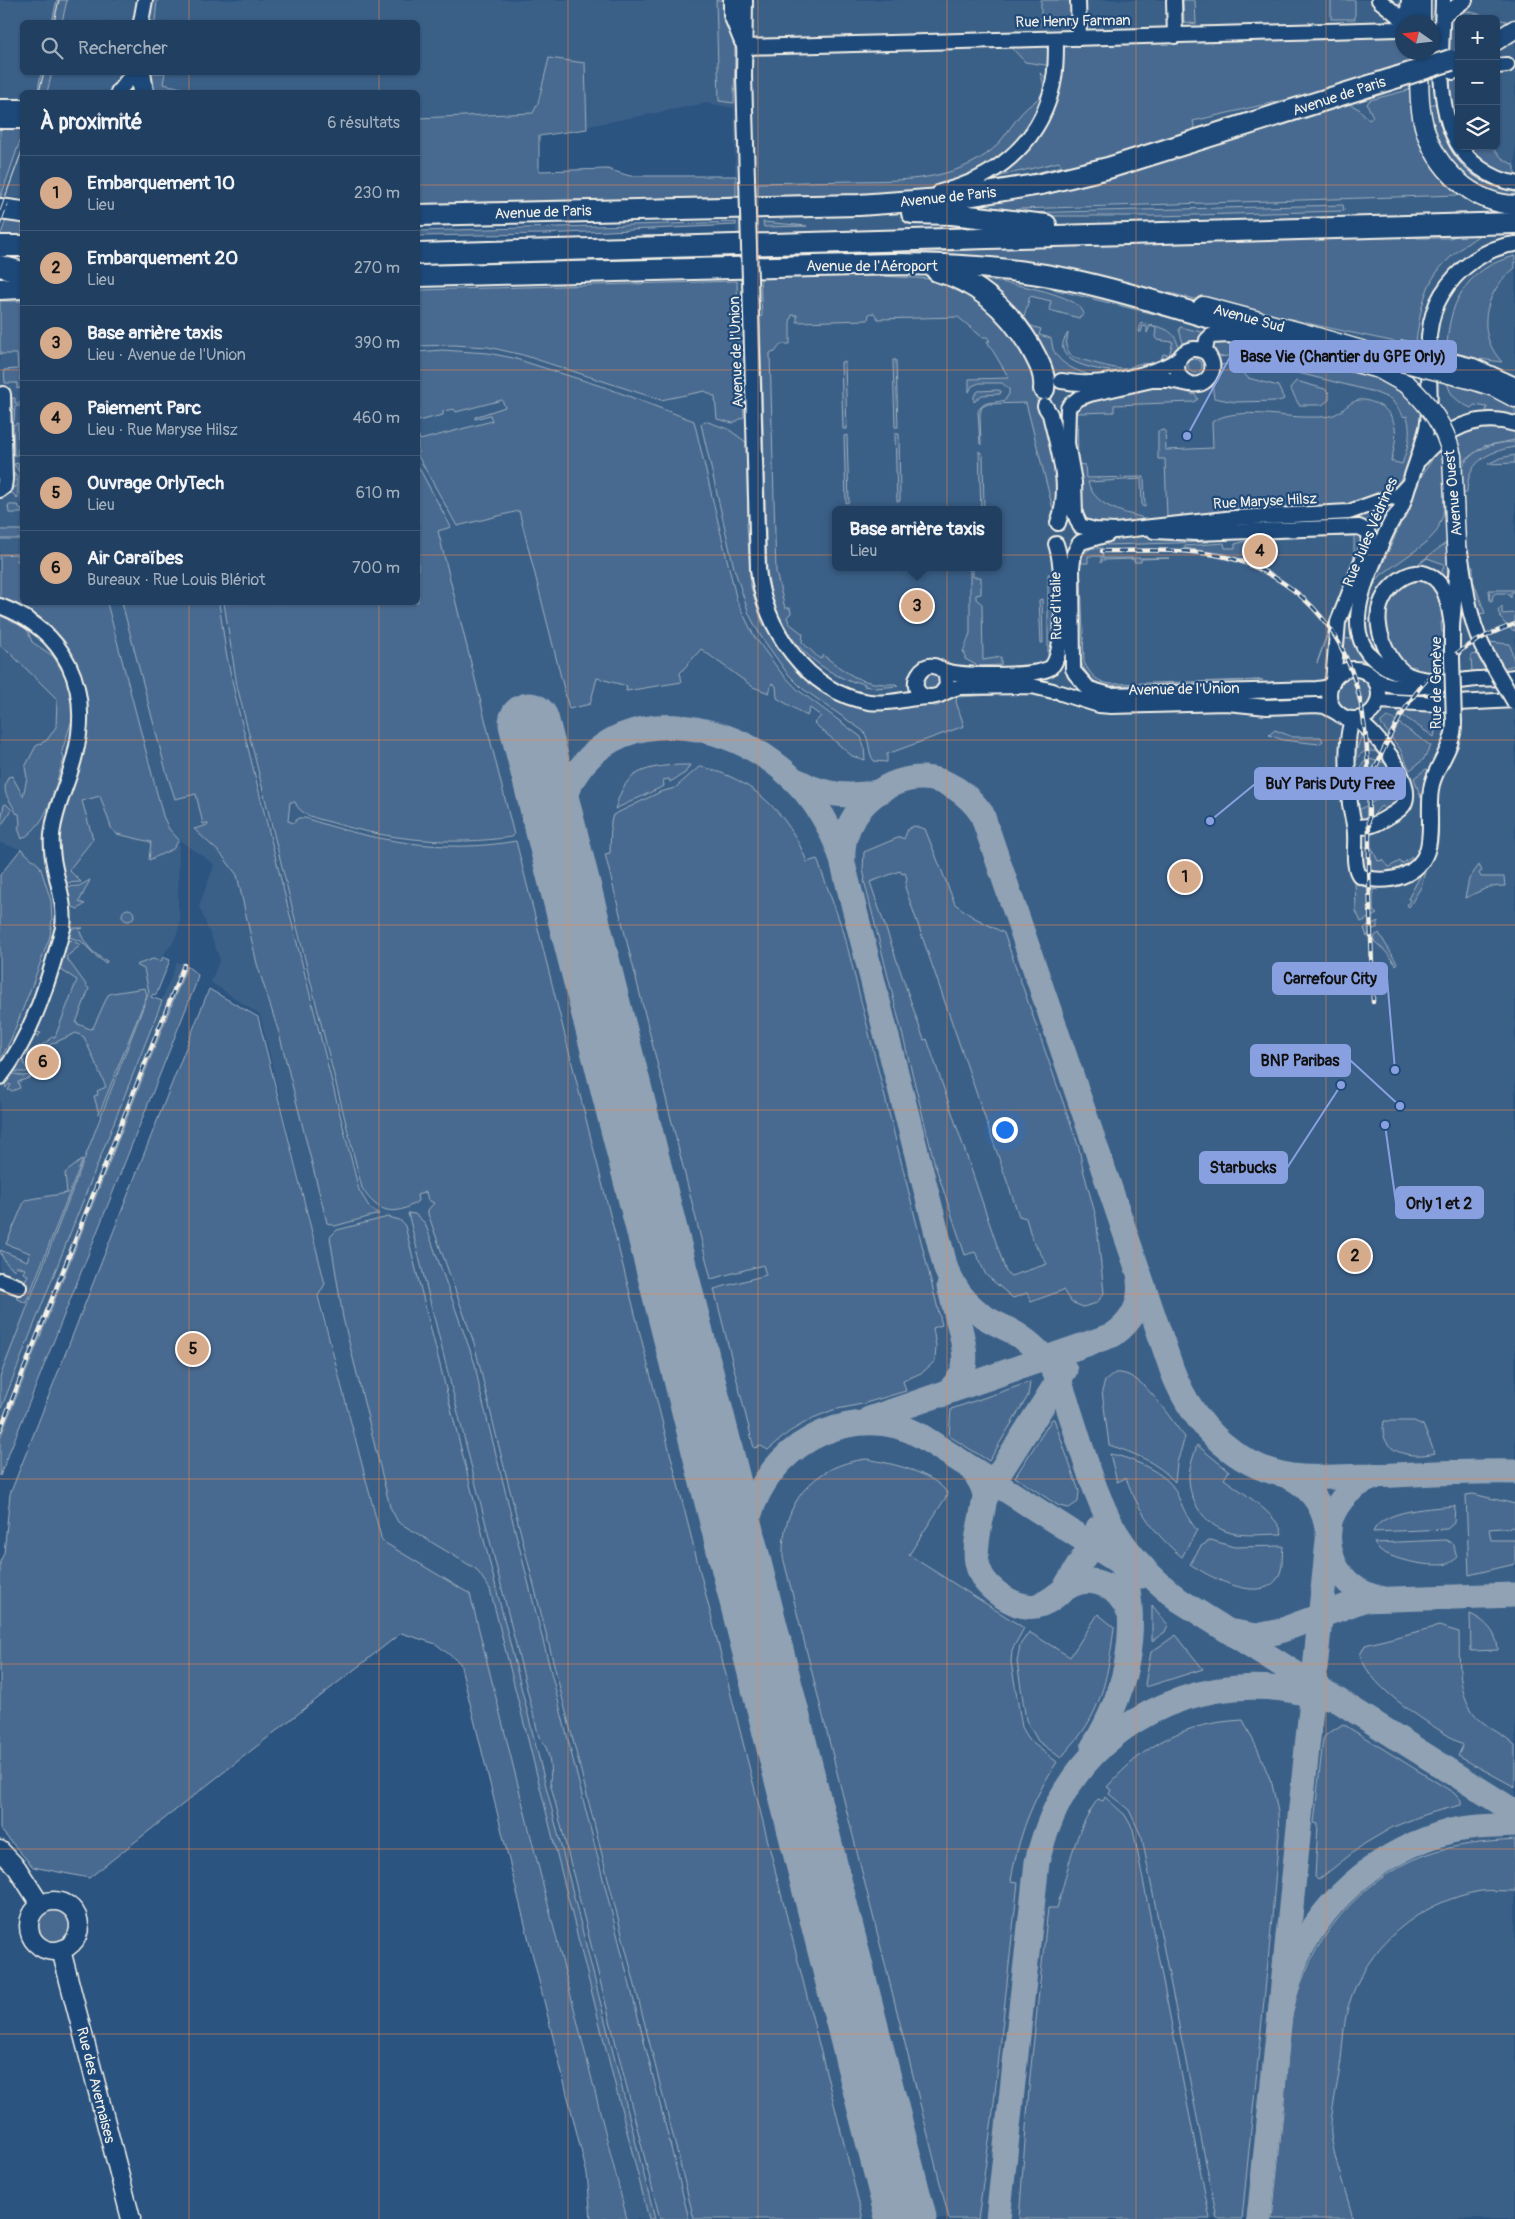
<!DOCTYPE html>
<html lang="fr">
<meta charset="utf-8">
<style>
:root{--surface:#213f61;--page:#294667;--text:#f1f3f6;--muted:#a2afbd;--line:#3e5876;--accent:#d6ab8b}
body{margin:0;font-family:Pangolin,sans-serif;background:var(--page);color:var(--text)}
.controls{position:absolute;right:15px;top:15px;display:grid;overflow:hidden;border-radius:8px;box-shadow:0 1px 4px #0004}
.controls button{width:45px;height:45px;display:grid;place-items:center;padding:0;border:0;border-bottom:1px solid var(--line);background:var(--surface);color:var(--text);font:25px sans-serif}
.compass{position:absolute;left:1395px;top:15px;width:45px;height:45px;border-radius:50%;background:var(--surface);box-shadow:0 1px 4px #0004;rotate:284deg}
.you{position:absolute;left:1004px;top:1129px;width:18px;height:18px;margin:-12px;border:4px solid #fff;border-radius:50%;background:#1a73e8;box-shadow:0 0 0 8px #1a73e833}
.badge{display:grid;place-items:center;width:32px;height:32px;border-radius:50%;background:var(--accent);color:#111;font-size:16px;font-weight:700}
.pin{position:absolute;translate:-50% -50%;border:2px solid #fff;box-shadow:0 1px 5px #0006}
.popup{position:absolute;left:832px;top:506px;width:170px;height:65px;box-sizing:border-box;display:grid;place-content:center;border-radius:8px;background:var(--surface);filter:drop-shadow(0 1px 4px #0005);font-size:16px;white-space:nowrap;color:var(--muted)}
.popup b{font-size:19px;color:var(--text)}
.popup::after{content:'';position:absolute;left:50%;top:100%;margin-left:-10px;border:10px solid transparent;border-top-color:var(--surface)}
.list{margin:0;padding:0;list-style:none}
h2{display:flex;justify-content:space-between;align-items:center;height:65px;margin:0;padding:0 20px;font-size:21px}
h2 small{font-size:16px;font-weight:400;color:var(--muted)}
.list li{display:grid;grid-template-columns:32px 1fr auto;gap:15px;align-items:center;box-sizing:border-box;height:75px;padding:0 20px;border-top:1px solid var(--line)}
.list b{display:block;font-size:19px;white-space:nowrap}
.list p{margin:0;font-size:16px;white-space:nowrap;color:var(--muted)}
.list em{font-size:16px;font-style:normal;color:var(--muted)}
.icon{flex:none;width:28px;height:28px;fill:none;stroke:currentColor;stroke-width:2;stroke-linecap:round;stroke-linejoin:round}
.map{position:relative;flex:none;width:1515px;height:2219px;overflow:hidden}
.search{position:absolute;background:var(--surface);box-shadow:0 1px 4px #0004;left:20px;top:20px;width:400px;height:55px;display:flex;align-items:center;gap:12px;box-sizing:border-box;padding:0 18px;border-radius:8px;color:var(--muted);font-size:19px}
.panel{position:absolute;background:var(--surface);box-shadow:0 1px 4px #0004;left:20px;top:90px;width:400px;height:515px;border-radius:8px}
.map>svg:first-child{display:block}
.built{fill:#3b6088;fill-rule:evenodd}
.green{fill:#496b90;stroke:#9eaebc;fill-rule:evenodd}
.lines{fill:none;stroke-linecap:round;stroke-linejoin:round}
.taxiway{stroke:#90a2b4;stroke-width:25}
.runway{stroke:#90a2b4;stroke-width:61}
.minor-casing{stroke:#f4f1e8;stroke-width:18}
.major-casing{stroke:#f4f1e8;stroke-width:21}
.highway-casing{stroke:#f4f1e8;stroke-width:24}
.minor{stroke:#1f4a7a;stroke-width:14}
.major{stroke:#1f4a7a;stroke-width:18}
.highway{stroke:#1f4a7a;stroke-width:20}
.tram{stroke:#f4f1e8;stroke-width:1}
.rail-casing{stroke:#f4f1e8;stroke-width:4.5}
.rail{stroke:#1f4a7a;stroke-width:2.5;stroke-dasharray:8;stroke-linecap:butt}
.minor-bridge-casing{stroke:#f4f1e8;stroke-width:18;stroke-linecap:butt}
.major-bridge-casing{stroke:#f4f1e8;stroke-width:21;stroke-linecap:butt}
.highway-bridge-casing{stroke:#f4f1e8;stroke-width:24;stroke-linecap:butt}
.minor-bridge{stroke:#1f4a7a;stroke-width:14}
.major-bridge{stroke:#1f4a7a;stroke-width:18}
.highway-bridge{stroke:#1f4a7a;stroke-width:20}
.grid{fill:none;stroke:#ec874e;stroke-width:1;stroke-opacity:0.55}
.labels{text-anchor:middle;stroke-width:4.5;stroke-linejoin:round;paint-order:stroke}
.street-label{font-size:15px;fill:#f4f1e8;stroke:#1f4a7a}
.leader{fill:none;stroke:#88a0e0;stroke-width:2}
.callout-dot{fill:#88a0e0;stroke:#1f4a7a;stroke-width:2}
.callout{fill:#88a0e0;stroke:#88a0e0;stroke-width:2}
.callout-label{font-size:16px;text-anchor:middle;font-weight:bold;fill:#111}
</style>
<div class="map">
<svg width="1515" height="2219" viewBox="0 0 1515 2219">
<rect width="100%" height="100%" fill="#2c5481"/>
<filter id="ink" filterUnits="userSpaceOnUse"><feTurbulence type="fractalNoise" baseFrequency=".02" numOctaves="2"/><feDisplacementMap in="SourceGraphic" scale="10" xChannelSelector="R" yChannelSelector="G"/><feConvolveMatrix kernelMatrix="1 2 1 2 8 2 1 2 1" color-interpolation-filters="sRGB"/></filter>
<g filter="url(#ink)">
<g class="built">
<path d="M0 0H1515V2219H628L470 1594 382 1541 319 1294 325 1283 260 1015 211 982 220 959 199 906 214 866 213 863 179 840 178 904 180 920 178 931 173 943 163 955 0 1377V1042L21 849 0 843V301H22V602L147 756 107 603 418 602V306L737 285 734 108 706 103 418 159V92H22V198L0 196ZM1459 19H1496V146H1459ZM22 22H418V72H22ZM1402 22H1432V52H1402ZM836 510H998V567H836Z"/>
<path d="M177 962 187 966 177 994 0 1438V1411Z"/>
</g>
<g class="green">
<path d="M57 0H67L62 22H52Z"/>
<path d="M151 0H157L155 22H147Z"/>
<path d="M716 0H726L735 45 734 103 719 101Z"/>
<rect x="1041" y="0" width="33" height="25"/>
<path d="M1183 0H1195L1196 24 1184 22Z"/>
<rect x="1331" y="0" width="24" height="19"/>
<path d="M1426 0H1437L1436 56 1424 60V53L1432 52V22H1426Z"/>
<path d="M1463 10 1514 23 1496 34V19H1459V49L1449 52 1448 21 1455 14Z"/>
<path d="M1402 33V52L1416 53V63L1341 87 1193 121 1195 129 1251 114 1096 163 974 189 1062 166 1059 162 992 178 1027 150 1059 54 1068 44Z"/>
<path d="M1012 44C1034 44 1051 37 1052 66L1025 62 1011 47Z"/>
<path d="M549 58 585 63 587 129 539 136V171L607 169 630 176H736V196L519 203 418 204V118L533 113 538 103Z"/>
<path d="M41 73H52L47 92 38 90Z"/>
<path d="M145 73H165L163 84 201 92H147Z"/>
<path d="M1040 73 1045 77 1048 85 1045 98 1021 141 1001 159 954 184 928 189 864 194 758 196V183C790 182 822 182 854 181 897 180 940 182 979 159 1000 147 1006 132 1020 115 1033 99 1051 98 1040 73Z"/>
<path d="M1459 75V132L1453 114 1455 113 1453 111 1450 86 1451 77Z"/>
<path d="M1416 88 1421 144 1442 177 1458 192V195L1018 209V213L1343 205 1344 211 1157 216H1018L929 210 1096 182 1349 104 1359 109 1369 120 1373 117 1367 104 1370 100Z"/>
<path d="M1437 103C1442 148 1471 180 1515 190V201L1492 196 1453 171 1428 123 1429 105Z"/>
<path d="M0 125H22V135L0 199Z"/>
<path d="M1467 146H1491L1502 158 1515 166V176C1495 170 1482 162 1467 146Z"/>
<path d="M7 217 22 219V243L0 236Z"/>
<path d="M736 222V225L545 234 418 236V231Z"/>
<path d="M763 222 807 226 764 227Z"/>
<path d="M1463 234H1481C1431 268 1424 283 1416 342H1396L1367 336 1194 299 1068 268 1028 263 913 258 914 253C1080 243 1246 239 1413 235L1417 238H1450Z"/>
<path d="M736 250V256L418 266V259Z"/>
<path d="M1515 256V268C1485 291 1474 332 1502 362L1464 357 1447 353C1447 305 1465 268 1515 256Z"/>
<path d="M882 276 932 279 981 297 1027 354 1037 388V400L1043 412 1059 474 1054 513 1026 403 988 404 982 407 980 414 981 445 980 444 978 412C983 399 994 404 1005 400L1009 394V389L1002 383H979L972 386 969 392V379L1009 378 987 341H990L987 337H982L958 317 878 319 874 313 869 314 868 320 797 322V315H792L790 322V344H781L775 352 770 353 776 572 785 608H790L791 613 787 617 789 623 803 634 802 642 820 659 823 655C851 676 860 685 896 684L898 686 876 688 864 686 865 684 854 681V683C802 663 774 625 767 570L760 317 762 316 760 278Z"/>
<path d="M1007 278 1111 296 1208 327Z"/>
<path d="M976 279C995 281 1082 292 1084 315L1079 318 1049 310 1051 301 1030 296 1024 317 1031 326 1041 329 1039 335 1051 338C1052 341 1052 345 1053 349 1061 368 1085 374 1103 378L1049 374Z"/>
<path d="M737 281 739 369 742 373 744 417 733 423 717 419 715 397 705 391 661 400 523 355 488 347 453 345 418 346V290Z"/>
<path d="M0 301H22V361L21 362 20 380H22V387L17 389V383H5L4 370 18 369 17 354H0Z"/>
<path d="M1141 323C1157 327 1176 327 1178 347L1171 360C1158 366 1144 371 1130 372 1112 373 1043 366 1068 333L1066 346 1071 356C1078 359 1118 370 1124 369 1130 369 1133 365 1138 364 1147 363 1154 365 1161 360L1163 354 1169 355 1173 342 1157 340 1155 337 1156 328 1150 326 1147 333V327L1143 326 1141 332H1139Z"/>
<path d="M1180 327 1206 333 1198 343 1184 346 1179 330Z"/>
<path d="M1234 340 1372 374 1400 388 1422 409 1417 439 1404 475 1395 486 1378 495 1345 506 1231 512 1167 518 1165 459H1158V431L1165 430 1166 450 1213 448 1212 422C1234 407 1276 416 1302 417 1311 417 1328 418 1336 414 1344 410 1349 402 1359 400 1365 399 1372 402 1377 404 1401 416 1397 440 1391 461L1402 464C1408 447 1412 434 1407 416L1404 417 1391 399 1371 391 1230 356 1217 357 1212 350V343Z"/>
<path d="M442 350 488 353 513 358 607 388 694 421 737 601 754 636 779 670 798 690 861 737 864 746 865 760 852 756 814 723 821 716 810 708 807 716 777 698 776 686 772 683 769 693 753 687 701 649 680 673 682 682 626 691 627 686 597 678 590 704 569 709 519 511 457 526 418 456V434L420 440 492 421 490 415 475 419V417L505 407 502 400 456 412 454 409 443 411V415L418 421V352Z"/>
<circle cx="1195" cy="366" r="7"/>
<path d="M896 360 898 427H895L893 360Z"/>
<path d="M841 362H845L847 429H843Z"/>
<path d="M1230 364 1238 366 1248 378 1278 386 1284 399 1279 401 1235 402 1214 398 1212 383 1219 365Z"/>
<path d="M1296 381 1325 389 1329 393V400L1322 405H1299L1290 388Z"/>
<path d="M1447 382 1488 393 1512 405 1515 408V421L1508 416 1486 411 1487 407 1474 405 1471 408C1458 402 1450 396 1447 382Z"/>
<path d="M1156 385 1178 388 1194 395 1195 394 1198 399 1194 402 1114 405V412L1077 413 1078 464 1085 465 1086 478 1144 477 1145 507 1142 506 1141 479 1088 482C1094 505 1120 512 1141 517L1143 520 1106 526 1089 522 1082 511 1080 504 1074 449 1073 423 1076 412 1088 401Z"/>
<path d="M998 390 1001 391 1000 394 982 395 974 402V396L978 391Z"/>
<path d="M12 398H15V403H22V406H15L14 421H8L7 411H12Z"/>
<path d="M705 421 728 429 746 442 748 522 747 524 751 587 762 622 785 657 807 679 826 693 856 707 884 711 912 704 937 706 955 696 993 695 957 697 956 702 964 726 887 754V762L874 761C867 752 871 741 863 731L803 689 787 673 760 635 749 614 734 568 701 424Z"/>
<path d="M18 423V438L22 439V448L18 449V455H14L13 425Z"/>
<path d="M1484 427H1495L1515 432V440L1484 446 1462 462V467L1455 437 1464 432Z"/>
<path d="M895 434H899L900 501H897Z"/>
<path d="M847 435 849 502 846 503 844 436Z"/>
<path d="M1515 442V447C1485 452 1467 463 1467 493H1463C1462 486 1458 477 1461 470 1469 449 1495 442 1515 442Z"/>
<path d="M1441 446 1444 456 1445 486 1443 515 1437 531 1426 543 1381 575 1366 597 1379 568H1381L1422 475Z"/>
<path d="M979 451 983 455 984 510H981Z"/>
<path d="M1515 455V463L1488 464 1500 458Z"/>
<path d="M18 463 19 470H22V503L20 474 14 464Z"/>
<path d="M418 466 451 527 438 531 514 835 512 837C450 846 389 840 330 822 318 819 299 815 295 802H290L288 821 294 823 298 818H305C373 841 444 854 516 841L863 2219H694L498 1443 474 1343 428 1214V1210L434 1203 428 1200 426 1192 417 1195 418 1201C395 1218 376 1212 362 1188L237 686 224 603 418 602Z"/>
<path d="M9 473 16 474 18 477V499L11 492V487H16L15 475H9Z"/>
<path d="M8 505H17L22 510V513H9Z"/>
<path d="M1391 506 1376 542 1371 531 1269 526V522L1350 518Z"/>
<rect x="0" y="530" width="22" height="9"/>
<path d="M1131 533 1209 538V542L1106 545 1107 537Z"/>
<path d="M1353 534 1360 537 1361 542 1317 663 1354 556V536L1309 537 1300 535Z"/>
<path d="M1250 540 1253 541V551L1244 548 1243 554 1253 553V563L1225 554 1184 548V546L1224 543 1225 548H1235V544Z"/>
<path d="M1446 543 1448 578 1447 579 1442 572 1444 564 1427 558 1420 564 1419 563Z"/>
<path d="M1092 548H1102L1103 558H1169L1141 559V562H1134V559L1102 560 1101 563V556H1088V563H1080L1082 554Z"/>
<path d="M17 554V561H22V602L107 603 163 816 169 829 179 840 173 849 149 860 151 842 117 834 112 830 100 796 82 801 93 839 69 870 81 882 64 883 57 847 59 814 81 752 75 662 0 601V555Z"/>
<path d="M970 567H973V577H981V594L976 595V599L982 604 983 660 1001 657V665L978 666 965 659V653L963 652 970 633Z"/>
<path d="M1471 567H1473V580L1485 613 1478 614 1472 590Z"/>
<path d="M1048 574H1054L1055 628 1050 657 1048 655Z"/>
<path d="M1078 578H1081L1084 662C1090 675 1098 683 1112 684L1263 680 1109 686C1095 685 1086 675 1081 662Z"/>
<path d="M1420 581C1439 586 1441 605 1443 622H1441L1442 632H1444L1445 650 1432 652V673L1417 671 1409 668 1416 669V667C1412 666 1407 666 1405 664 1397 660 1393 649 1390 641 1381 616 1387 584 1420 581Z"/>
<path d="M1489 590H1515V592H1511V598L1507 593H1496L1493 595 1492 601H1490Z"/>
<path d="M1042 599 1043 643H1041L1039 600Z"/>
<path d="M122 603H219L226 652 238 708 359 1190 370 1208 379 1214 335 1226 327 1223 279 1033 257 964 237 875 221 854 194 829 208 825 207 823 203 824 196 794 175 799 166 771Z"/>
<path d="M1502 606V614L1515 613V631C1506 627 1501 620 1498 611Z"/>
<path d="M0 615 27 629 32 642 53 656 64 674 70 690 73 717 62 751 64 759C53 789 51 821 22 839L18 828 20 824 19 814 16 813C11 799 0 795 8 777L12 776 23 796 27 778 25 767 36 746 47 740 56 727 57 699 7 650 0 646Z"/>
<path d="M1357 636 1363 653 1360 654 1362 663 1354 662 1340 665 1343 638 1350 639Z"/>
<path d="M1489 642 1510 644 1515 665 1504 668Z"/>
<path d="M1445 653 1446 673H1435L1434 654Z"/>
<path d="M1477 654 1486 672 1472 673 1471 655Z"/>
<circle cx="931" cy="682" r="8"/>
<circle cx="1354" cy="694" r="17"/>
<path d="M1400 708 1436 712 1438 719 1434 737 1396 711Z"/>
<path d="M1387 717 1393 719 1431 746 1423 760 1410 770 1400 749 1381 724V722Z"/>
<path d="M1275 730 1293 737H1321L1323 741 1319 744 1283 740 1269 735Z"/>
<path d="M1362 733 1367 735 1383 753C1364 749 1360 750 1353 768L1351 757 1355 756Z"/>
<path d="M1368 759 1387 763 1396 778 1371 789 1356 788 1355 785 1363 763Z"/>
<path d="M690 765 685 773 670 782 669 779 663 780 664 786 615 809C618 800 621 789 628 781 641 765 672 765 690 765Z"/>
<path d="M699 767H702C753 779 789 814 807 862L817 859 844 933 942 1325 933 1328 936 1346 935 1361 923 1372 903 1381 906 1391 862 1404 833 1410 813 1418 789 1432 768 1450 761 1446 754 1448 714 1289 766 1275 763 1265 711 1279 605 854 610 853 611 821 613 815 660 792 675 788Z"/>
<path d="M1426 769 1429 770 1421 798 1414 778Z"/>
<path d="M1400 786V799L1392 808 1386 810 1381 806 1375 813 1374 820 1359 823V810Z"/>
<path d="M6 804 12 810 0 827 4 805Z"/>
<path d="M914 826 925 829 955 904 973 917 1004 933 1079 1148 1083 1169 1096 1217 1104 1293 1097 1303 1083 1307 1071 1302 1063 1290 1031 1302 1027 1293 1013 1298 986 1275 975 1252 965 1255 935 1165 864 880 865 879 863 869 864 852 900 837 904 839 908 829ZM900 871 902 874 905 873 907 879 905 887 1019 1216 1026 1218 1032 1239 1047 1264 1011 1276 1006 1272 927 1039 924 1040 870 882Z"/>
<path d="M1367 847 1372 848 1378 861 1383 860 1389 867 1400 861 1402 864 1412 857 1415 861 1394 873 1365 874 1359 849Z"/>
<path d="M21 849 40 866 51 901 52 920 50 936 33 983 11 1039 0 1061V875Z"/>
<path d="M1428 861 1421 887 1409 907 1407 905 1410 900 1408 899Z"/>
<path d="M1479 865 1482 871 1479 873 1481 877H1504L1505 886 1489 887 1465 898 1469 879Z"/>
<path d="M90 880 79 902 85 904 78 909 68 905 64 887 79 886Z"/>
<path d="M1355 880 1376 884 1378 890 1373 889V911L1377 914 1361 922 1356 911Z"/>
<circle cx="128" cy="915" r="6"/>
<path d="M1378 921V927L1371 930 1367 937 1364 928Z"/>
<path d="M70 928H83L79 929C84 944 93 954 107 961L106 963 97 957 81 941 66 936Z"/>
<path d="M1379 933 1397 963 1396 965 1386 952 1374 941 1375 936Z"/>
<path d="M66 938 81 945 66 957 89 989 76 1023 90 1029 93 1028 108 995 112 993 145 988 147 995 99 1114 94 1096 98 1095 97 1091 106 1087 84 1037 76 1033 25 1056C31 1046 46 1047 52 1036L55 1037 77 980 58 968 35 1032 41 1033 37 1037 31 1034Z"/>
<path d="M163 957 170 960 156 995 153 994 151 997 162 1001 0 1411V1377L149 992 144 969 136 965 153 959 161 961Z"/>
<path d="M187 966 198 975 195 986 0 1476V1438Z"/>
<path d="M209 989 258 1017 325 1284 318 1296 382 1541 470 1594 627 2219H591L587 2174 460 1663 436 1644 401 1633 89 1878 33 1867 0 1829V1562L4 1553 10 1494Z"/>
<path d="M21 1056 28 1072H16L13 1070Z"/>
<path d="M10 1073 23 1076 39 1074 18 1082 20 1088 12 1091 8 1090 11 1085 9 1084 6 1088 5 1084Z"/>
<path d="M83 1159 26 1303 16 1298 28 1275 23 1273 25 1269 16 1266 15 1270C7 1266 2 1258 0 1250L27 1261 30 1253 6 1244 25 1200 67 1193 65 1173Z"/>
<path d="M408 1213 415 1214 425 1223 475 1364 480 1391 689 2219H660L550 1782C552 1769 549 1745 539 1737Z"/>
<path d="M388 1217 400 1220 405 1226 655 2219H649L490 1589 476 1569 398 1522 390 1507 343 1318 330 1237 337 1230Z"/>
<path d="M1115 1373C1142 1369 1169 1419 1185 1437L1177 1463 1175 1482C1157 1462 1134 1453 1109 1445L1102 1391 1105 1381Z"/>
<path d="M1030 1382 1028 1396 989 1461 949 1436 951 1409Z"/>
<path d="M1052 1419H1054L1079 1491 1078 1502 1069 1508 1059 1506 1015 1477Z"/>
<path d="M1384 1421H1414L1423 1425 1435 1453C1412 1459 1377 1454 1384 1421Z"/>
<path d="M1197 1445 1229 1471 1224 1479C1239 1490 1280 1516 1282 1534 1267 1534 1251 1536 1236 1534 1207 1529 1188 1503 1189 1475 1190 1465 1194 1455 1197 1445Z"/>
<path d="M1110 1454C1129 1457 1168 1473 1176 1492 1183 1507 1186 1517 1197 1530L1182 1557C1155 1535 1138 1510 1126 1478L1117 1482Z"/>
<path d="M866 1459C890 1463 934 1472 948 1494L909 1555 1024 1628 1012 1650 1011 1662 1022 1727 1030 1741 1057 1762C1032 1800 1018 1837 1011 1881L1018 1882 993 2112 978 2219H949L783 1557C781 1504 813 1465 866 1459Z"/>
<path d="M1473 1494 1515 1504V1527L1489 1529 1491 1540H1515V1564L1469 1575 1466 1495Z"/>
<path d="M1455 1506 1454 1523 1447 1529 1373 1532C1382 1509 1434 1508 1455 1506Z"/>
<path d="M1211 1540 1234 1547 1283 1546C1282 1555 1283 1565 1280 1573 1267 1608 1209 1577 1190 1564L1201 1546Z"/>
<path d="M1446 1540 1453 1544 1457 1558C1454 1560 1450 1563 1447 1564 1430 1568 1381 1559 1374 1543Z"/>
<path d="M1152 1605 1168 1625 1165 1632 1152 1641Z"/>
<path d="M1098 1614 1114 1627C1110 1663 1104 1701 1083 1731 1076 1741 1068 1749 1061 1758L1038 1741 1026 1720 1017 1662 1020 1645 1029 1632 1070 1657Z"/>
<path d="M1470 1614C1486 1621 1497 1633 1498 1650L1471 1651Z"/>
<path d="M1439 1626 1459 1632C1460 1662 1456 1698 1480 1720 1491 1730 1505 1735 1515 1745V1787L1458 1756 1463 1745C1432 1725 1371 1691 1360 1655L1365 1645Z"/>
<path d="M1176 1635 1203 1669 1146 1687 1145 1684 1151 1652Z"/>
<path d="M1243 1720 1258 1750 1272 1784 1278 1812 1279 1834 1270 1941 1242 2219H1217L1142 1838 1129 1810 1109 1794 1111 1790 1107 1787C1146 1743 1184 1723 1243 1720Z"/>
<path d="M1343 1724 1454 1793 1461 1801V1805L1426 1814 1393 1827 1364 1844 1318 1880 1315 1877 1318 1824 1314 1823 1323 1739 1326 1735Z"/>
<path d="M1105 1797 1125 1815 1133 1829 1210 2219H1019L1030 2076 1048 1908H1057C1068 1870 1074 1831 1098 1799L1103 1801Z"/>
<path d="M1515 1840V1891C1504 1891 1492 1890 1481 1891 1418 1902 1366 1946 1348 2007 1343 2026 1343 2047 1340 2067 1338 2083 1329 2121 1331 2135 1335 2163 1346 2191 1353 2219H1272C1277 2172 1282 2126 1286 2079 1288 2057 1288 2033 1293 2011 1308 1941 1359 1880 1425 1855 1454 1844 1485 1842 1515 1840Z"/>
<circle cx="53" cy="1926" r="19"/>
</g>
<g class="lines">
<g class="taxiway">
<path d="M798 781C824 796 853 798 882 791"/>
<path d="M843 859C840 817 880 778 921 778 947 778 968 794 982 814L1172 1370C1193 1426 1240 1473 1302 1477 1325 1478 1348 1476 1371 1476 1419 1474 1467 1471 1515 1472"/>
<path d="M564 861C562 848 558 836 559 823 561 802 568 784 581 767 627 707 718 721 773 762 806 786 828 818 841 856L946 1269C953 1286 963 1301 978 1312 988 1321 1000 1325 1011 1331 1033 1343 1048 1359 1059 1380 1076 1426 1087 1476 1109 1520 1125 1552 1151 1578 1179 1600L1515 1812"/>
<path d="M943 1395C970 1375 967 1358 960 1328 956 1314 953 1300 949 1286"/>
<path d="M869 1419 1113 1335C1132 1322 1142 1304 1139 1281"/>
<path d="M974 1471 982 1485 985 1494C984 1515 973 1543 977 1562 980 1578 988 1586 1000 1595 1011 1602 1022 1608 1036 1606 1050 1603 1056 1594 1068 1587 1094 1572 1119 1588 1129 1612"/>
<path d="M1285 1475C1306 1483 1321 1501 1326 1523 1329 1533 1328 1544 1331 1554 1337 1577 1357 1594 1380 1598"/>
<path d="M986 1497 993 1483 1065 1370"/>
<path d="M745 1579C734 1509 776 1439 848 1425 874 1420 898 1423 921 1436L1141 1576"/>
<path d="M1062 1592 1092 1544 1098 1528"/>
<path d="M1234 1632 1257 1636 1277 1632 1363 1600 1515 1595"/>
<path d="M1093 1747C1129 1690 1142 1620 1119 1555"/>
<path d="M1280 2015 1330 1521C1338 1499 1352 1485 1375 1477"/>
<path d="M998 2219 1037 1862C1044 1834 1054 1806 1071 1782 1125 1702 1231 1668 1322 1698"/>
<path d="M1259 2219 1280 2015C1284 1995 1289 1975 1297 1957 1327 1894 1384 1849 1451 1831 1472 1826 1494 1826 1515 1825"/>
</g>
<path class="runway" d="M529 723 906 2219"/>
<defs>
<g id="minor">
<path d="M731 0V15L742 42"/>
<path d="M745 0 744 76 747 178"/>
<path d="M1078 0 1079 38"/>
<path d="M1174 0 1175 36"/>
<path d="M1379 0 1406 22"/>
<path d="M1443 0C1442 55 1430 132 1480 168 1490 175 1503 182 1515 183"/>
<path d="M1443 16 1465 0"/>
<path d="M141 22 145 0"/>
<path d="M1407 22 1409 0"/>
<path d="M744 47 1398 29 1402 27"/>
<path d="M1496 66 1507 65"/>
<path d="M1453 72 1459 70"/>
<path d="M118 92 131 76"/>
<path d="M0 107H22"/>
<path d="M0 121H22"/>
<path d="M940 192C993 180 1037 145 1051 92 1056 75 1056 57 1056 39"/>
<path d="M751 314 758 569C763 626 807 693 869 702 890 705 909 697 930 697"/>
<path d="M1207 353C1182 337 1165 373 1188 383 1201 389 1215 376 1212 363 1211 358 1207 354 1205 349L1207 340 1211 336 1228 335 1263 343"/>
<path d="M1473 366 1515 385"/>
<path d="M1061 381C1070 382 1080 384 1089 383 1110 383 1165 372 1179 358"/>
<path d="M1070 405 1079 398 1090 394 1152 380H1169L1189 384"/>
<path d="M1045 406 1050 414C1058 450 1072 487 1058 523"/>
<path d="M1068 408 1067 443 1074 482 1075 514 1080 526 1095 530 1115 531 1235 518 1349 512 1391 497 1396 498 1408 485"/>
<path d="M1420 459C1445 429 1476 412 1515 424"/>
<path d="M0 490 4 487 5 480 3 394"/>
<path d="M1154 531 1196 533 1359 527 1367 531 1369 540 1368 546 1338 622 1333 681"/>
<path d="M1081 542 1108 534"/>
<path d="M1460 552C1466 587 1469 624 1487 655"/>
<path d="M0 606C66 631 92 687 75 755 69 782 55 806 52 835 49 867 67 896 63 928 49 979 33 1035 0 1077"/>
<path d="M1452 659V626L1457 565"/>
<path d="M1053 665C1066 646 1064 566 1056 544"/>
<path d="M1073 669 1072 567 1074 554 1079 544"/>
<circle cx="1354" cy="694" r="25"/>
<path d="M942 670C960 677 1034 677 1050 668"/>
<path d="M1075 673 1089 689 1110 695 1317 689 1325 688 1331 685"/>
<path d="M1411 676C1345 661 1351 614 1373 564 1379 549 1385 533 1393 519 1395 516 1398 514 1400 510 1405 501 1406 491 1410 482 1416 463 1423 446 1427 428 1436 383 1417 335 1442 294 1457 269 1486 247 1515 244"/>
<path d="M1374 679C1402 696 1446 681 1477 679 1490 678 1502 679 1515 677"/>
<path d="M1448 682C1436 681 1422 680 1410 676 1399 671 1392 661 1387 651 1381 639 1377 624 1379 610 1385 581 1424 555 1443 589 1449 600 1450 614 1452 626"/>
<path d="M1061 693 1099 705 1111 706 1227 703 1267 707 1316 705 1325 706 1338 713"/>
<path d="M940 695 947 686 946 675C925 646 900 694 929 697 940 698 949 688 960 687L1032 686 1053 691"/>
<path d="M1378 701 1438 704 1515 700"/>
<path d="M1353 719C1344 737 1348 782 1350 804 1351 814 1355 824 1355 834 1356 847 1352 866 1360 876 1373 881 1389 881 1402 876 1444 859 1424 817 1432 784 1438 762 1454 747 1454 723"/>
<path d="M1355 719C1374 730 1413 778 1405 802 1403 808 1396 812 1391 815 1380 822 1372 827 1359 827"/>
<path d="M0 1280 19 1287"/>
</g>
<g id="major">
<path d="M1421 0V22"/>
<path d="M1496 41 1515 29"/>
<path d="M1420 52C1419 76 1418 103 1424 126 1435 167 1471 203 1515 205"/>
<path d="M1203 306 1300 332 1402 362"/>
<path d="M1315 352 1379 369 1408 385"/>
<path d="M1469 379 1494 387 1515 398"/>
<path d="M1452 456 1457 564"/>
<path d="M0 1850 17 1868 40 1904"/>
<circle cx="54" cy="1926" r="25"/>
<path d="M61 1950 131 2219"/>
</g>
<g id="highway">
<path d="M140 72 143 92"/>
<path d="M0 209 22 212"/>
<path d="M912 213 952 214 1046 225"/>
<path d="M418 215 859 205 955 198 1041 184 1108 168 1398 77"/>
<path d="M0 246H22"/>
<path d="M418 254 1515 223"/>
<path d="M0 266 22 272"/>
<path d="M937 271C979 282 1008 310 1030 346 1037 359 1046 373 1044 389"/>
<path d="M418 276 893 264C955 264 1020 268 1081 282 1156 299 1229 325 1303 346L1315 352"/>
<path d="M0 289 22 288"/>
</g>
</defs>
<use href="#minor" class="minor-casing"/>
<use href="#major" class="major-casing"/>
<use href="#highway" class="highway-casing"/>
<use href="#minor" class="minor"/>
<use href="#major" class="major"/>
<use href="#highway" class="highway"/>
<g class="tram">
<path d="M1435 0C1432 72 1420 175 1515 192"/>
<path d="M54 22 59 0"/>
<path d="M39 92 44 72"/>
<path d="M0 211 22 151"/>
<path d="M0 226 8 204"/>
</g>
<defs>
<g id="rail">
<path d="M1102 551C1147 551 1194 547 1237 560 1261 568 1283 581 1302 597 1376 662 1368 762 1369 851 1369 902 1372 952 1373 1002"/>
<path d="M1369 783C1402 704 1429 654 1515 624"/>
<path d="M0 1430 184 965"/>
</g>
</defs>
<use href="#rail" class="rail-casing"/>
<use href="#rail" class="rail"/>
<defs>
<g id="minor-bridge">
<path d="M747 178 751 314"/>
<path d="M1399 348 1473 366"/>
<path d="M1487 655 1515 703"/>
<path d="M1452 659 1454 723"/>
</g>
<g id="major-bridge">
<path d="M1402 362 1469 379"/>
<path d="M1408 385C1430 406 1445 426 1452 456"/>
</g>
<path id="highway-bridge" d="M1398 77 1451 60"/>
</defs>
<use href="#minor-bridge" class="minor-bridge-casing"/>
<use href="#major-bridge" class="major-bridge-casing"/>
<use href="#highway-bridge" class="highway-bridge-casing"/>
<use href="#minor-bridge" class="minor-bridge"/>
<use href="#major-bridge" class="major-bridge"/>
<use href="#highway-bridge" class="highway-bridge"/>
</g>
</g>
<path class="grid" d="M189 0V22M379 0V22M568 0V2219M758 0V2219M947 0V2219M1136 0V2219M1326 0V2219M189 72V92M379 72V92M0 185H22M418 185H1515M0 370H22M418 370H1515M0 555H22M418 555H1515M189 602V2219M379 602V2219M0 740H1515M0 925H1515M0 1110H1515M0 1294H1515M0 1479H1515M0 1664H1515M0 1849H1515M0 2034H1515"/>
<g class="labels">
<g class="street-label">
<text transform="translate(1073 21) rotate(-1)" y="5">Rue Henry Farman</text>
<text transform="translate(1339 96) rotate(-18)" y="5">Avenue de Paris</text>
<text transform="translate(948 197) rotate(-6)" y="5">Avenue de Paris</text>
<text transform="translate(543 212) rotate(-2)" y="5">Avenue de Paris</text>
<text x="872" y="271">Avenue de l'Aéroport</text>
<text transform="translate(1249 318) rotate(15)" y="5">Avenue Sud</text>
<text transform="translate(736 352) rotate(-92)" y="5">Avenue de l'Union</text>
<text transform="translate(1453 493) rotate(-95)" y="5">Avenue Ouest</text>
<text transform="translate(1265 501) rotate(-3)" y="5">Rue Maryse Hilsz</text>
<text transform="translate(1370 532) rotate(-67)" y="5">Rue Jules Védrines</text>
<text transform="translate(1056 606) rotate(-91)" y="5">Rue d'Italie</text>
<text transform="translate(1436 683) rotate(-90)" y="5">Rue de Genève</text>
<text transform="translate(1184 689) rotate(-1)" y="5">Avenue de l'Union</text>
<text transform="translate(96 2085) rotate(76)" y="5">Rue des Avernaises</text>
</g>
</g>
<path class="leader" d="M1187 436L1230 357M1210 821L1255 784M1395 1070L1387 978M1400 1106L1350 1060M1341 1085L1287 1168M1385 1125L1396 1203"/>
<g class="callout-dot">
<circle cx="1187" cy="436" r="5"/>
<circle cx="1210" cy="821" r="5"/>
<circle cx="1395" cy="1070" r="5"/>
<circle cx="1400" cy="1106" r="5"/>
<circle cx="1341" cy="1085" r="5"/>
<circle cx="1385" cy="1125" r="5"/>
</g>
<g class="callout">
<rect x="1230" y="341" width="226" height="31" rx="5"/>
<rect x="1255" y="768" width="150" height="31" rx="5"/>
<rect x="1273" y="963" width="114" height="31" rx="5"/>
<rect x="1251" y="1045" width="99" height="31" rx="5"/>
<rect x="1200" y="1152" width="87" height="31" rx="5"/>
<rect x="1396" y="1187" width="87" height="31" rx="5"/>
</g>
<g class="callout-label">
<text x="1343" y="362">Base Vie (Chantier du GPE Orly)</text>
<text x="1330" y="789">BuY Paris Duty Free</text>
<text x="1330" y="984">Carrefour City</text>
<text x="1300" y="1066">BNP Paribas</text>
<text x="1243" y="1173">Starbucks</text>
<text x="1439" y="1209">Orly 1 et 2</text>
</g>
</svg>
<div class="controls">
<button>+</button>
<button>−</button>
<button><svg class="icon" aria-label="layers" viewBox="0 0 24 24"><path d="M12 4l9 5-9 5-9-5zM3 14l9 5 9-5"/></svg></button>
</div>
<svg class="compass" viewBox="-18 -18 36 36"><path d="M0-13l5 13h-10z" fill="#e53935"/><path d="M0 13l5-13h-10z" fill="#a2afbd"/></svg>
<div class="you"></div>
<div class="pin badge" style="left:1185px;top:877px">1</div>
<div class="pin badge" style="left:1355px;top:1256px">2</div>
<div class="pin badge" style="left:917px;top:606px">3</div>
<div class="popup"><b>Base arrière taxis</b>Lieu</div>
<div class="pin badge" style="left:1260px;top:551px">4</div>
<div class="pin badge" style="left:193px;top:1349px">5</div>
<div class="pin badge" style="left:43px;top:1062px">6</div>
<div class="search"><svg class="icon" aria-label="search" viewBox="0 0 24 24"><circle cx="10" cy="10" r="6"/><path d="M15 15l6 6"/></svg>Rechercher</div>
<section class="panel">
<h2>À proximité<small>6 résultats</small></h2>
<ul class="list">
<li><span class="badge">1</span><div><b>Embarquement 10</b><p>Lieu</p></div><em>230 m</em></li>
<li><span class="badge">2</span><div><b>Embarquement 20</b><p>Lieu</p></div><em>270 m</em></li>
<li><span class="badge">3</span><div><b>Base arrière taxis</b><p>Lieu · Avenue de l'Union</p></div><em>390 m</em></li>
<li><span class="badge">4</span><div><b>Paiement Parc</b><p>Lieu · Rue Maryse Hilsz</p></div><em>460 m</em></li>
<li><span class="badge">5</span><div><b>Ouvrage OrlyTech</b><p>Lieu</p></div><em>610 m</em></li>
<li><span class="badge">6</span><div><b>Air Caraïbes</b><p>Bureaux · Rue Louis Blériot</p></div><em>700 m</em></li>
</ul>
</section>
</div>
